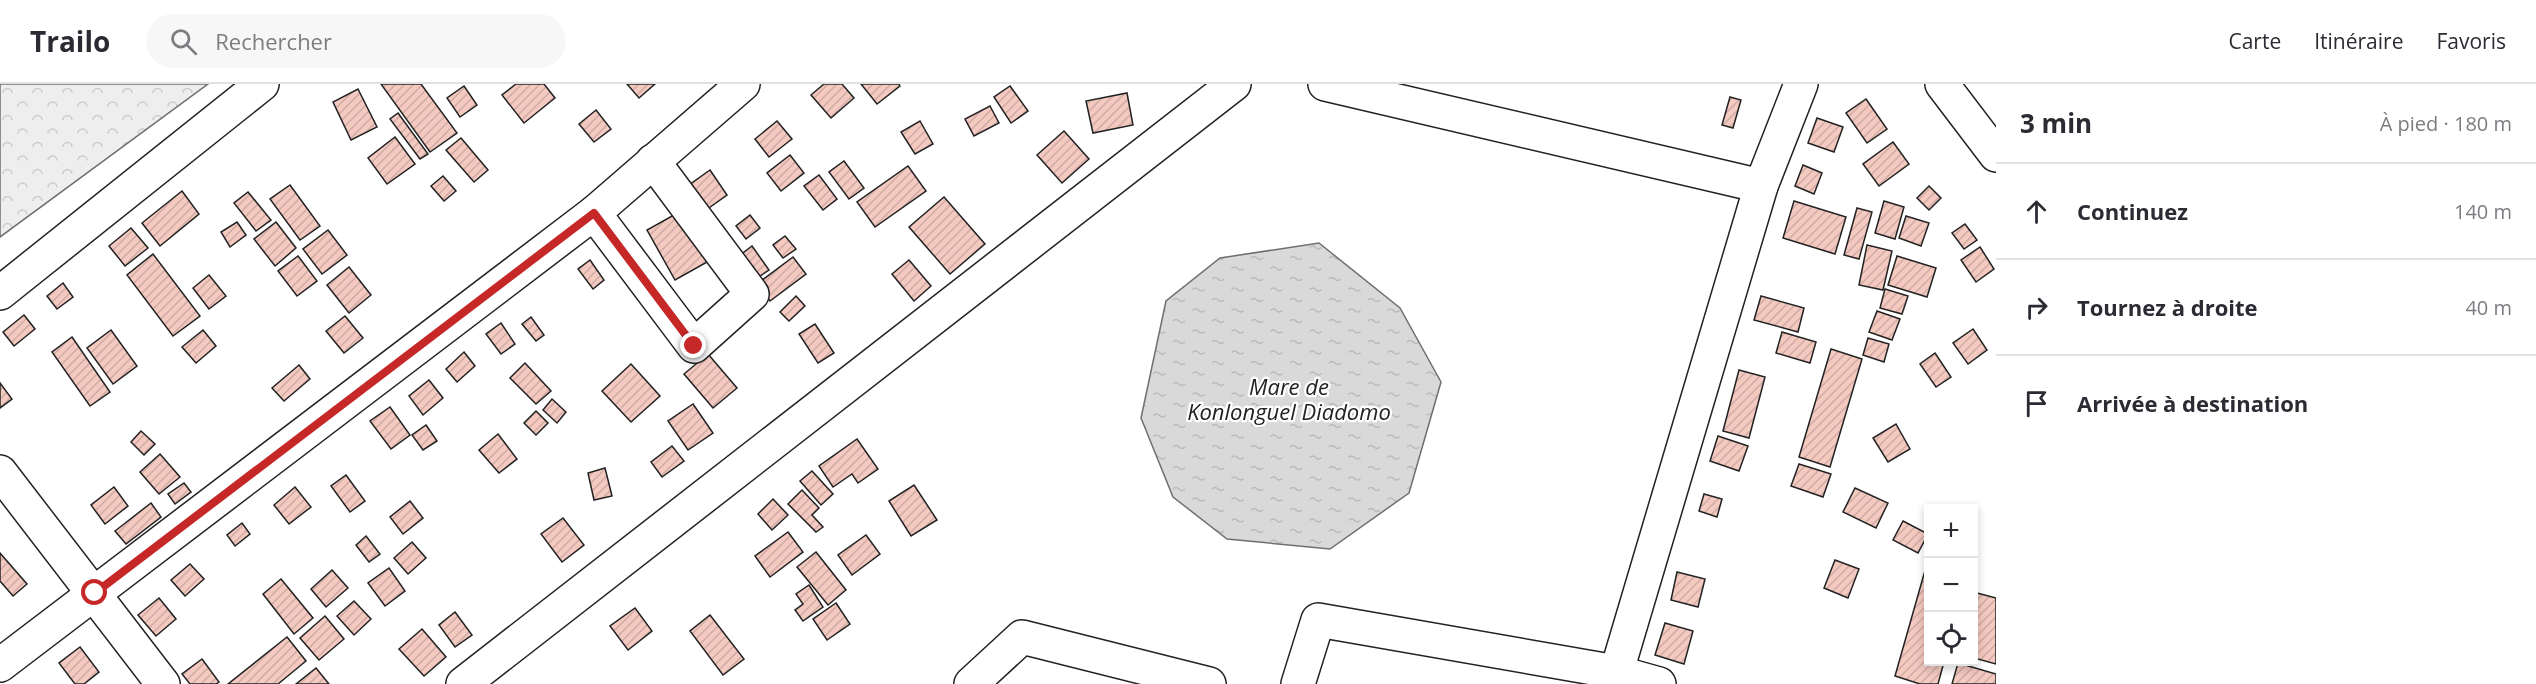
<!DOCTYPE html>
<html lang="fr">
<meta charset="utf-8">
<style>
:root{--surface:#fff;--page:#f7f7f7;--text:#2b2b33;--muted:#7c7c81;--line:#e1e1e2}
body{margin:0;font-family:"Open Sans",sans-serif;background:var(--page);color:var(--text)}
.controls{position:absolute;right:18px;bottom:18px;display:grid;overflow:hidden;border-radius:0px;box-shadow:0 3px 9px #0003}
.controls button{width:54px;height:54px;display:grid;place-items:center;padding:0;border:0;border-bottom:2px solid var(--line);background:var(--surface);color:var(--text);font:30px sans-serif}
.stop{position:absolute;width:18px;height:18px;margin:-14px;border:4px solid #c62828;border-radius:50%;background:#fff}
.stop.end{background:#c62828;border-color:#fff;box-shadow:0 2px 6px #0008}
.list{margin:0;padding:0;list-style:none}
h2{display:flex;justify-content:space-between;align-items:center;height:78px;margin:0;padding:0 24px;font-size:26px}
h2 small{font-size:20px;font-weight:400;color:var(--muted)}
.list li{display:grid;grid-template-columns:39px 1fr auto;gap:18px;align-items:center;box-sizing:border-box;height:96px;padding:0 24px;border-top:2px solid var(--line)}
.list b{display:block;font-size:22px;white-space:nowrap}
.list em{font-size:20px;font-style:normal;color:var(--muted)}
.icon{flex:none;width:33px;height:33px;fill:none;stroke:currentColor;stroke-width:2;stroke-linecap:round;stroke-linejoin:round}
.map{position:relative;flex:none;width:1996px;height:600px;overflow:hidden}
header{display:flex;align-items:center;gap:36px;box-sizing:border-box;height:84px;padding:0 30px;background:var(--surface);border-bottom:2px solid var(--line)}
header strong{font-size:28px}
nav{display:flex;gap:33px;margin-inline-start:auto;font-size:21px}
.search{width:420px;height:54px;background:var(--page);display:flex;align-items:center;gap:15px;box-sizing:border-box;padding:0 21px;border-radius:33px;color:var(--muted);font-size:22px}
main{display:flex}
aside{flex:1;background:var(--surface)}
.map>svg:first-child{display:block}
.forest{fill:url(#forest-crowns);stroke:#6f6f6f;stroke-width:1.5}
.water{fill:url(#water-ripples);stroke:#6f6f6f;stroke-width:1.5}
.building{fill:url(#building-hatch);stroke:#222;stroke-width:1.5}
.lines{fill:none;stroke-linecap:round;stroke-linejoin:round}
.minor-casing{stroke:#222;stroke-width:36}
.major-casing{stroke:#222;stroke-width:36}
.minor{stroke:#fff;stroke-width:33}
.major{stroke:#fff;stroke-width:33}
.route{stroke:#c62828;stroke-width:8}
.labels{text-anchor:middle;stroke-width:4.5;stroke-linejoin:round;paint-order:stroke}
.water-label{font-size:22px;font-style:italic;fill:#222;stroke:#fff}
</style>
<header>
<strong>Trailo</strong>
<div class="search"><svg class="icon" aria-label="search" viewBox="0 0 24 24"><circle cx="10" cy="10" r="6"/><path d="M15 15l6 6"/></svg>Rechercher</div>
<nav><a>Carte</a><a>Itinéraire</a><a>Favoris</a></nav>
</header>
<main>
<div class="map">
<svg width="1996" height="600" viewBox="0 0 1996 600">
<defs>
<pattern id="forest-crowns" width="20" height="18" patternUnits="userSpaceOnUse" patternTransform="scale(1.5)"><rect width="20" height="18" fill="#eee"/><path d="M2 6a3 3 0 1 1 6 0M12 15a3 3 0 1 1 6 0" fill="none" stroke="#ccc"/></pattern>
<pattern id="water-ripples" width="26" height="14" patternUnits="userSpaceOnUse" patternTransform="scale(1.5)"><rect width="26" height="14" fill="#d9d9d9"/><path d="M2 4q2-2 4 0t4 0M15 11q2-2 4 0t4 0" fill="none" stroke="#bababa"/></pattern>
<pattern id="building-hatch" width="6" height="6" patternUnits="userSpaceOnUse" patternTransform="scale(1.5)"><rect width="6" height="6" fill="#f3c9c0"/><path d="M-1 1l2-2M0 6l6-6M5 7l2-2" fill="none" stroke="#d0aca5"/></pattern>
</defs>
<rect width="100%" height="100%" fill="#fff"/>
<path class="forest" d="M0 0H208L0 153Z"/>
<path class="water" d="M1319 159 1400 224 1441 298 1409 409 1330 465 1227 455 1173 413 1141 334 1166 217 1220 174Z"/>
<g class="building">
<path d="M381 0H421L457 49 430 68Z"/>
<path d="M516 0H544L555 14 524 39 502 11Z"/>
<path d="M627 0H655L639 14Z"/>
<path d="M824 0H842L854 14 831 34 811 11Z"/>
<path d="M861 0H899L900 2 877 20Z"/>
<path d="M464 2 477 21 460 33 447 14Z"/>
<path d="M1010 2 1028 27 1011 39 994 13Z"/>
<path d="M358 5 377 43 351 56 333 18Z"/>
<path d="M1127 9 1133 41 1093 49 1086 17Z"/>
<path d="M1730 13 1741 16 1733 44 1722 41Z"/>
<path d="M1866 15 1887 45 1867 59 1846 29Z"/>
<path d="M990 22 999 39 974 52 965 35Z"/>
<path d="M596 26 611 45 594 58 579 40Z"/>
<path d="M398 29 428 70 420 75 390 35Z"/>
<path d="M1817 34 1843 43 1834 68 1808 59Z"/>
<path d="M777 37 792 55 769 73 755 55Z"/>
<path d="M920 37 933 60 915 70 901 48Z"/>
<path d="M1064 47 1089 75 1062 99 1037 71Z"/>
<path d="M395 53 415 80 387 100 368 74Z"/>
<path d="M461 54 488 86 474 98 446 66Z"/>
<path d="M1893 58 1909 80 1879 102 1863 80Z"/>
<path d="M790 71 804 89 781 107 767 89Z"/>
<path d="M844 77 864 104 849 115 829 88Z"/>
<path d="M1803 81 1822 89 1814 110 1795 102Z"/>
<path d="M908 82 926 107 875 143 857 118Z"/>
<path d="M710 86 727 111 706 126 689 101Z"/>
<path d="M819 91 837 115 823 126 804 102Z"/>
<path d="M443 92 456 107 444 117 431 102Z"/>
<path d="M290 101 320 142 300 156 270 115Z"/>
<path d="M1929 102 1941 114 1929 126 1917 114Z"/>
<path d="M182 107 199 130 160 162 142 139Z"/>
<path d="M248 108 271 136 256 147 234 119Z"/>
<path d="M944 113 985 160 950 190 909 143Z"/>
<path d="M1794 117 1846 133 1835 170 1783 154Z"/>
<path d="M1884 117 1904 123 1895 155 1875 149Z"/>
<path d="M1857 124 1872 128 1859 175 1844 171Z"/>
<path d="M681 127 709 177 675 196 647 146Z"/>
<path d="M750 131 760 144 746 155 736 142Z"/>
<path d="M1906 132 1929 139 1921 162 1899 154Z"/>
<path d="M237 138 246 151 230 163 221 148Z"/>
<path d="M276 138 296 164 275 182 254 155Z"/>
<path d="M1965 140 1977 156 1964 165 1952 149Z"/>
<path d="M131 144 148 164 125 182 109 162Z"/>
<path d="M328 146 347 171 322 190 303 165Z"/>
<path d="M785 152 796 165 783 174 773 161Z"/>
<path d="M1867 161 1892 167 1883 206 1859 201Z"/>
<path d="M752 162 769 186 751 198 735 175Z"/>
<path d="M1980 163 1994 185 1976 198 1961 176Z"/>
<path d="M153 170 200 232 173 252 127 191Z"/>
<path d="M298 172 317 197 297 212 278 187Z"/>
<path d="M1897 172 1936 184 1927 213 1888 201Z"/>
<path d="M793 173 806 190 770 217 757 200Z"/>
<path d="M590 176 604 196 593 205 578 185Z"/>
<path d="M909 176 931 202 914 217 892 190Z"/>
<path d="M349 183 371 211 349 229 327 201Z"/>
<path d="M209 191 226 212 209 225 193 204Z"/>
<path d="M63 199 73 213 57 225 47 212Z"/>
<path d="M1885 205 1908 212 1902 230 1880 224Z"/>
<path d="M796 212 805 222 789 237 780 228Z"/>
<path d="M1761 212 1804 224 1798 248 1754 236Z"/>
<path d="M1877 227 1900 235 1892 256 1869 248Z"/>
<path d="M24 231 35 245 14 262 3 248Z"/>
<path d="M345 232 363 254 344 269 326 247Z"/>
<path d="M531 233 544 251 536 257 522 240Z"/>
<path d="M501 239 515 260 501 270 486 250Z"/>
<path d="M815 240 834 269 818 279 799 250Z"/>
<path d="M1973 245 1987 266 1968 280 1953 259Z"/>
<path d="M111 246 137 282 113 300 87 264Z"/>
<path d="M203 246 216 262 196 279 182 263Z"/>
<path d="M1782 248 1816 258 1810 279 1776 269Z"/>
<path d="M72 253 110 308 90 322 52 268Z"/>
<path d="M1868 254 1889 260 1884 278 1863 271Z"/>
<path d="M1831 265 1862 275 1830 383 1799 373Z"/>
<path d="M464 268 475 282 457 298 446 285Z"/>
<path d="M1935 269 1951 293 1936 303 1920 280Z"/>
<path d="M708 270 737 304 713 324 684 290Z"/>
<path d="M525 279 551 307 536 320 510 294Z"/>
<path d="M631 280 660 312 631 338 602 307Z"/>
<path d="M299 281 310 295 284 317 272 304Z"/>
<path d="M1739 286 1765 293 1749 354 1723 347Z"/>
<path d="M429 296 443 314 423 331 409 312Z"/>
<path d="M0 299 12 315 0 324Z"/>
<path d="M552 315 566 328 557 339 543 326Z"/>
<path d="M693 320 713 349 688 366 668 337Z"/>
<path d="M390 323 410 351 391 365 370 337Z"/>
<path d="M536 327 548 339 536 351 524 339Z"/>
<path d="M1896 340 1910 365 1888 378 1873 354Z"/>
<path d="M426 341 437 357 423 366 412 351Z"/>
<path d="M141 347 155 360 144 371 131 358Z"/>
<path d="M498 350 517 375 499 389 479 366Z"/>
<path d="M1718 352 1748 362 1739 387 1710 377Z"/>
<path d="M857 355 878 385 858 399 852 390 833 403 819 382Z"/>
<path d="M672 362 684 377 662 393 651 378Z"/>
<path d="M160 370 180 393 159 410 140 388Z"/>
<path d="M1799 380 1831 390 1823 413 1791 402Z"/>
<path d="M605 384 612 412 594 416 588 389Z"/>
<path d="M812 387 833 410 821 421 800 397Z"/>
<path d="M346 391 365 417 350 428 331 402Z"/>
<path d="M184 399 191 408 175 420 168 410Z"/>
<path d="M914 401 937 436 911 452 889 417Z"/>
<path d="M114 403 128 422 105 440 91 421Z"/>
<path d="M295 403 311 423 289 440 274 421Z"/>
<path d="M1855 404 1888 419 1876 444 1843 428Z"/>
<path d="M802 406 819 424 812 431 823 443 816 448 788 420Z"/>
<path d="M1704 410 1722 415 1717 433 1699 427Z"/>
<path d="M773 415 788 431 772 446 758 430Z"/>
<path d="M410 417 423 434 403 450 390 433Z"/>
<path d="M151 419 161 433 126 460 115 447Z"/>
<path d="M563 434 584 461 562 478 541 450Z"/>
<path d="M1903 437 1928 450 1918 469 1893 456Z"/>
<path d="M242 439 250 450 235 462 227 451Z"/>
<path d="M788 448 803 468 770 493 755 472Z"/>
<path d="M866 451 880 470 852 491 838 471Z"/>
<path d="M366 452 380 470 369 478 356 461Z"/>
<path d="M412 458 426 474 408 490 394 474Z"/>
<path d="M816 468 846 506 828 521 797 483Z"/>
<path d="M0 469 27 500 13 512 0 497Z"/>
<path d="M1835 476 1859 485 1848 514 1824 504Z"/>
<path d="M1928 476V578H1944L1938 600H1920L1895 592Z"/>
<path d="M190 480 204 495 185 512 171 496Z"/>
<path d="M389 484 405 507 385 522 368 499Z"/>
<path d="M332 486 348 504 326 523 311 505Z"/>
<path d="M1677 488 1705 495 1698 523 1671 516Z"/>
<path d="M281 495 313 534 294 550 263 510Z"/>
<path d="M809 501 823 523 803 537 795 526 803 520 796 510Z"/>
<path d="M1977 509 1996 514V580L1974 574V525Z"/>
<path d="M159 514 176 535 156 552 138 531Z"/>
<path d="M354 517 371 535 354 551 337 532Z"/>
<path d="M836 519 850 540 827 556 813 535Z"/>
<path d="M635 524 652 547 628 566 610 542Z"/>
<path d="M455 528 472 551 455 563 439 541Z"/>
<path d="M710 531 744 575 723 591 690 547Z"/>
<path d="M325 532 344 555 319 576 300 554Z"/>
<path d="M1665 539 1693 547 1684 580 1655 571Z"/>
<path d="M422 545 446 573 424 592 399 565Z"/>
<path d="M287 553 306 577 278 600H228Z"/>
<path d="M80 563 99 588 84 600H75L59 579Z"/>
<path d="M202 575 219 598 216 600H190L182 590Z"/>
<path d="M1958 579 1996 590V600H1952Z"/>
<path d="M316 584 329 600H296Z"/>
</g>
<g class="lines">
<defs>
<g id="minor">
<path d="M1325 0 1761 102"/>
<path d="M594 129 694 262 752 210 653 77"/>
<path d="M0 209 262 0"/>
<path d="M0 388 163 600"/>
<path d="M0 581 594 129 743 0"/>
<path d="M463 600 1234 0"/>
<path d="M971 600 1022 553 1209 600"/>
<path d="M1298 600 1318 536 1616 588 1659 600"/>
<path d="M1613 600 1761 102 1801 0"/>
</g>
<path id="major" d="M1942 0 1996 71"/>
</defs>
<use href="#minor" class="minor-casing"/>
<use href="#major" class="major-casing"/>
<use href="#minor" class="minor"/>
<use href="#major" class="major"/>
</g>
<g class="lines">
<path class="route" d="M95 509 594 129 694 262"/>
</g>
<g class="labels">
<g class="water-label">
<text x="1289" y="311">Mare de<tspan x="1289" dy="25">Konlonguel Diadomo</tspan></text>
</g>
</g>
</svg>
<div class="controls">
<button>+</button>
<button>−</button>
<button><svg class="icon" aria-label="locate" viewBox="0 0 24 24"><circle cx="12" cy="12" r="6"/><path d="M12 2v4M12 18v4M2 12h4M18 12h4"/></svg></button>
</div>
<div class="stop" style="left:95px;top:509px"></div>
<div class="stop end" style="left:694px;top:262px"></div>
</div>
<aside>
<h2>3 min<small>À pied · 180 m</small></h2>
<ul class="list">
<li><svg class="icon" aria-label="ahead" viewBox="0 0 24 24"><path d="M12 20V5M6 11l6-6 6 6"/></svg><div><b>Continuez</b></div><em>140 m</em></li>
<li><svg class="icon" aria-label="right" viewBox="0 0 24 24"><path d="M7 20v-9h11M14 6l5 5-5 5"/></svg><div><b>Tournez à droite</b></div><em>40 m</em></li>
<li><svg class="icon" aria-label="arrive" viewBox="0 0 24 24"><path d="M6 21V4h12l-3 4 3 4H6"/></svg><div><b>Arrivée à destination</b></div></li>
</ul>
</aside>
</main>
